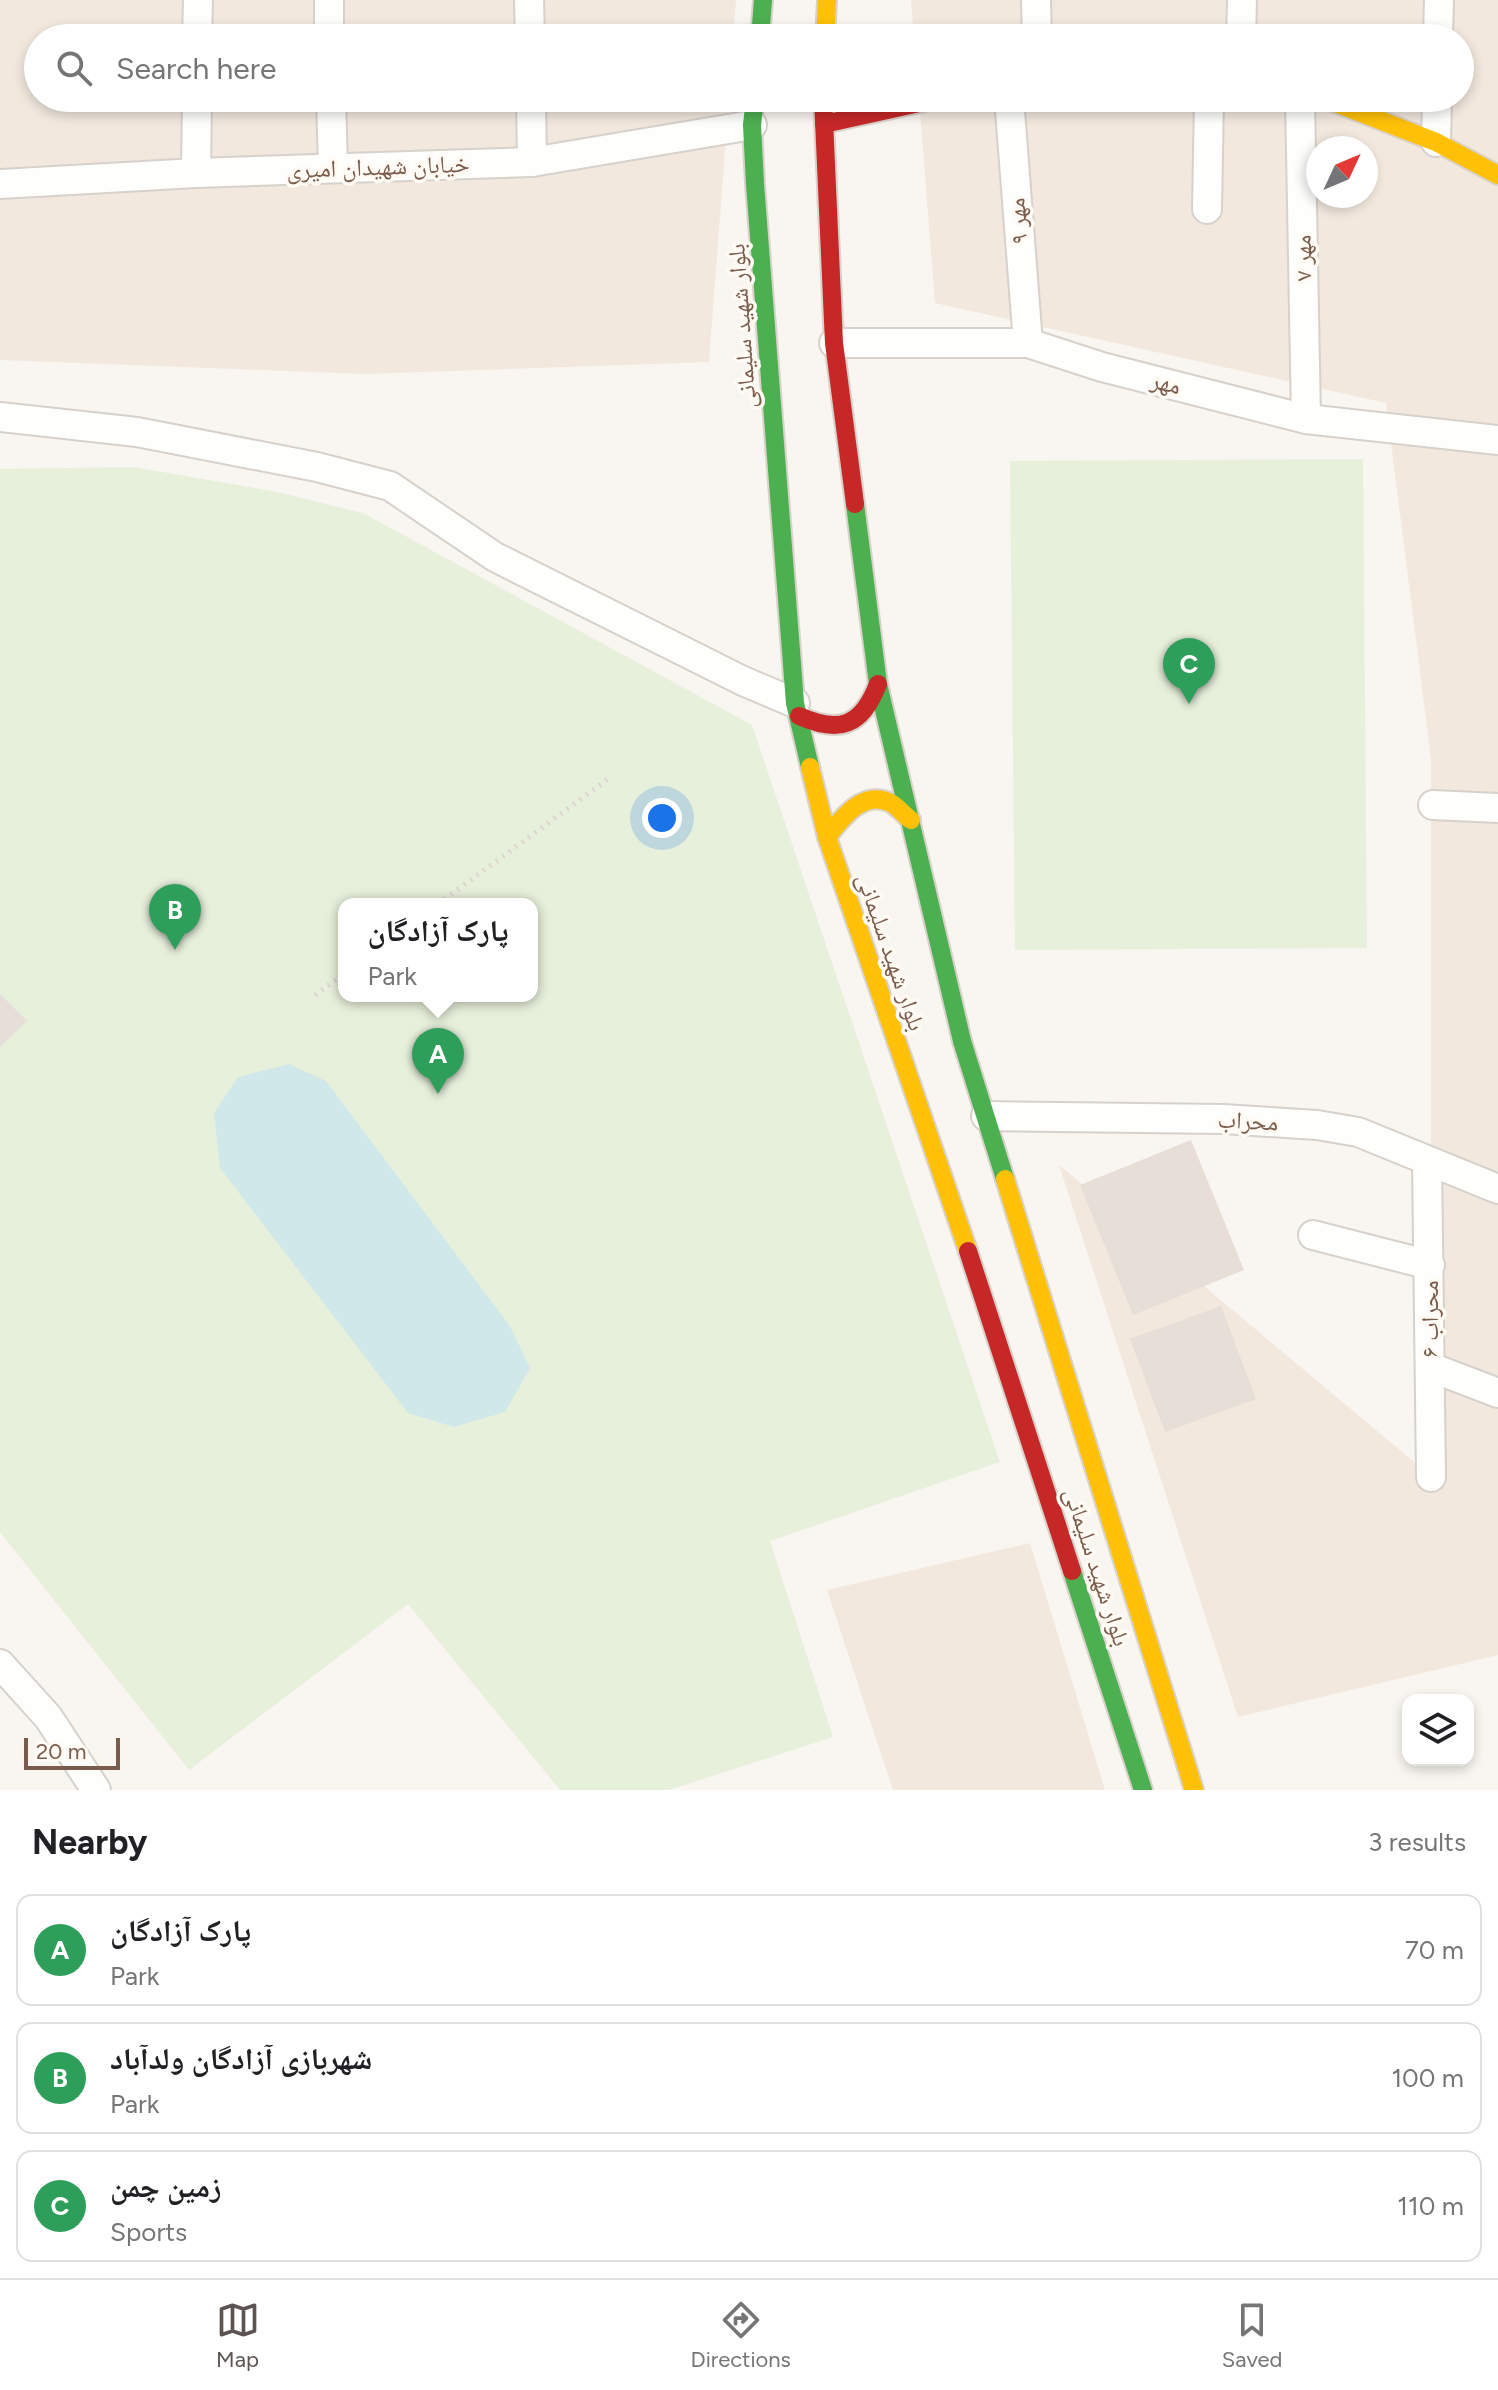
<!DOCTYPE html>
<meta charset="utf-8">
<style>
:root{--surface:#fff;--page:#f2f2f2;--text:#202124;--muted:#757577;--line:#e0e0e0;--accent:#5c5450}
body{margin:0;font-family:Figtree,"Noto Naskh Arabic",sans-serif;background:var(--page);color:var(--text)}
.controls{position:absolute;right:24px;bottom:24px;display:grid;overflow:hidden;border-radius:16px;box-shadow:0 4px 12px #0003}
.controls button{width:72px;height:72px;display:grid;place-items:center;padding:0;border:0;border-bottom:2px solid var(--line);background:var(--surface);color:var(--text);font:40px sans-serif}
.compass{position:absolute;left:1306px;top:136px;width:72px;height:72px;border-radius:50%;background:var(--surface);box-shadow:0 4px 12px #0003;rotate:46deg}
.scale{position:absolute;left:24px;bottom:20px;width:96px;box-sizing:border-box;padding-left:8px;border:4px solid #7a5c4d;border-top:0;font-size:22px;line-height:28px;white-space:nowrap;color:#7a5c4d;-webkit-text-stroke:6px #fffaf3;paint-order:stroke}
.you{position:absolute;left:662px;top:818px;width:28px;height:28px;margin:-20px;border:6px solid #fff;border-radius:50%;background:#1a73e8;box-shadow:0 0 0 12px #1a73e833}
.badge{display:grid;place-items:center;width:52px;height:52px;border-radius:50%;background:var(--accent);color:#fff;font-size:26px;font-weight:700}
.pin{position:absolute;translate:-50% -66px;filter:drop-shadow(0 2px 4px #0008)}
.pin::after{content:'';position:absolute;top:42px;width:28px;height:24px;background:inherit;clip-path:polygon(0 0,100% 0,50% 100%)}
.popup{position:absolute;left:338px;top:898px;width:200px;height:104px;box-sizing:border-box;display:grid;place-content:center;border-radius:16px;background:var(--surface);filter:drop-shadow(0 2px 6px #0005);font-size:26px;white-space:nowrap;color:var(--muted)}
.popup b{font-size:30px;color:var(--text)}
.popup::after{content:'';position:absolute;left:50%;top:100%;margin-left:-16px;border:16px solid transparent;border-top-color:var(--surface)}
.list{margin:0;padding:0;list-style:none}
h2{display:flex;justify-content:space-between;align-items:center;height:104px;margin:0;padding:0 32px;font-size:34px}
h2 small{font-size:26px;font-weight:400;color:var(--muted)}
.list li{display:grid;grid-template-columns:52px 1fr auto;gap:24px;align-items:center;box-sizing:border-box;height:112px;margin:0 16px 16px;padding:0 16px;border:2px solid var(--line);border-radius:16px}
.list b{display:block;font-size:30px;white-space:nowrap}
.list p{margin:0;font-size:26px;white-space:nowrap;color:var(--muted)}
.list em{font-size:26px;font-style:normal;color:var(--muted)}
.icon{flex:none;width:44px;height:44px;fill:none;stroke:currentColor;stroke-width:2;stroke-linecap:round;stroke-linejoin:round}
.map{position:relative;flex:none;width:1498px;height:1790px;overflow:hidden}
.search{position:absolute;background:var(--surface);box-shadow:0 4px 12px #0003;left:24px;right:24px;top:24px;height:88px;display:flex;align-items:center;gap:20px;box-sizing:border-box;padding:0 28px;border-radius:44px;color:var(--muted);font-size:30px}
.sheet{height:488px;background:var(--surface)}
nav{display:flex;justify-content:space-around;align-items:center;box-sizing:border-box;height:112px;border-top:2px solid var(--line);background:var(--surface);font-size:22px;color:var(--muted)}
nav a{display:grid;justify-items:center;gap:4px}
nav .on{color:var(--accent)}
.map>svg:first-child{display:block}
.residential{fill:#f2e8de;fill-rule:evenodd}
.green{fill:#e7f0db;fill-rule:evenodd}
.water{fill:#d0e8ea}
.building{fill:#e6ded7}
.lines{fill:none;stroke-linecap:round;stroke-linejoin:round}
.street-casing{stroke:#d7d1cb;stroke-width:32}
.fast-casing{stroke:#d9d2cb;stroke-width:22}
.slow-casing{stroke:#d9d2cb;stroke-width:22}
.jam-casing{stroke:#d9d2cb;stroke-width:22}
.path{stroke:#dcd5d0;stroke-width:5;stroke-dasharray:2 6;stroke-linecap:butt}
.street{stroke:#fefefd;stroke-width:28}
.fast{stroke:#4caf50;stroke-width:18}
.slow{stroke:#ffc107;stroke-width:18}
.jam{stroke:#c62828;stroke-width:18}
.labels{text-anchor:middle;stroke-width:7;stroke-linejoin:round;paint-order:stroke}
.street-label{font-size:24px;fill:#7a5c4d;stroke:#fffaf3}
</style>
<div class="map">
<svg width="1498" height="1790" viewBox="0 0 1498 1790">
<rect width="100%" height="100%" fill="#f9f5f0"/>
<g class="residential">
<path d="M0 0H736L733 38H38V98H729L709 362 364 374 0 360Z"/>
<path d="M911 0H1498V1655L1238 1717 1059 1165 1431 1476V759L1386 403 935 303 919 98H1460V38H914ZM1318 148H1366V196H1318Z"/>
<path d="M1030 1543 1105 1790H893L827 1590Z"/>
</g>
<g class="green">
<path d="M1363 459 1367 948 1015 950 1010 461Z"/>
<path d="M134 467 277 492 363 513 752 725 1000 1462 770 1541 833 1737 669 1790H560L408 1604 189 1770 0 1532V469ZM344 904H532V996H344Z"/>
</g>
<path class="water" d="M289 1064 326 1081 510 1326 530 1368 505 1412 454 1427 408 1413 220 1168 214 1113 238 1077Z"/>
<g class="building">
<path d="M0 994 27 1021 0 1047Z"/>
<path d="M1191 1140 1244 1270 1133 1315 1080 1185Z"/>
<path d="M1221 1306 1256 1399 1165 1432 1130 1339Z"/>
</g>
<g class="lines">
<defs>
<g id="street">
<path d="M329 0V38"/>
<path d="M529 0 530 38"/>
<path d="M1036 0 1037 38"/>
<path d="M197 38 198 0"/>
<path d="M1241 38 1242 0"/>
<path d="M1438 38 1439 0"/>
<path d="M331 98 333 168"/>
<path d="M531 98 532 162"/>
<path d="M1009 98 1028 343"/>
<path d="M1300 98 1306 419"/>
<path d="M1436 142 1437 98"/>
<path d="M196 173 197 98"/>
<path d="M0 184 196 173 532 162 752 125"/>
<path d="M1207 209 1209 98"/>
<path d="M834 343H1028L1102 367 1306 419 1498 440"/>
<path d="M0 417 137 432 317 467 390 486 495 557 743 681 795 703"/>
<path d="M1433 805 1498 808"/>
<path d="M986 1116 1223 1119 1317 1125 1358 1132 1498 1189"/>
<path d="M1427 1161 1431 1477"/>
<path d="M1313 1235 1430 1265"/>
<path d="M1430 1367 1498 1393"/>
<path d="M0 1664 48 1717 96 1790"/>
</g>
<g id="fast">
<path d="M760 38 763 0"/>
<path d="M755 98 752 125 755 184 795 703 810 767"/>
<path d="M855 504 878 684 962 1041 1005 1179"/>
<path d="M1072 1571 1143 1790"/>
</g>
<g id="slow">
<path d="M825 38 827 0"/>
<path d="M1323 98 1436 142 1498 175"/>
<path d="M810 767 827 837 968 1251"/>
<path d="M827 837C842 818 863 789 891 803 898 807 904 815 911 820"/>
<path d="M1005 1179 1194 1790"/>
</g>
<g id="jam">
<path d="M823 98 834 343 855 504"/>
<path d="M824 124 942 98"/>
<path d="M799 716C840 734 862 726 878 684"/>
<path d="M968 1251 1072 1571"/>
</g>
</defs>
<use href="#street" class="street-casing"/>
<use href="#fast" class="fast-casing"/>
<use href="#slow" class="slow-casing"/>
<use href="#jam" class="jam-casing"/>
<g class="path">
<path d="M438 904 608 779"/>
<path d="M315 995 344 974"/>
</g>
<use href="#street" class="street"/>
<use href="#fast" class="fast"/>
<use href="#slow" class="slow"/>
<use href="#jam" class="jam"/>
</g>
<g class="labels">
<g class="street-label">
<text transform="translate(378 167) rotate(-2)" y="8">خیابان شهیدان امیری</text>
<text transform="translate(1018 221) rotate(-94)" y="8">مهر ۹</text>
<text transform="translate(1303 258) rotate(-91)" y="8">مهر ۷</text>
<text transform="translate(742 326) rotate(-94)" y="8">بلوار شهید سلیمانی</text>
<text transform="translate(1166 383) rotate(14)" y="8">مهر</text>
<text transform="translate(891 952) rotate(71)" y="8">بلوار شهید سلیمانی</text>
<text transform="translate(1248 1121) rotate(3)" y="8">محراب</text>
<text transform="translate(1430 1319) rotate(-90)" y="8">محراب ۶</text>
<text transform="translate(1097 1567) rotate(72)" y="8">بلوار شهید سلیمانی</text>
</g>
</g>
</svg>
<div class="controls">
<button><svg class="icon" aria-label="layers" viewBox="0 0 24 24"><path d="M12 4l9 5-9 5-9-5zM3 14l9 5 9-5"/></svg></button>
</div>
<svg class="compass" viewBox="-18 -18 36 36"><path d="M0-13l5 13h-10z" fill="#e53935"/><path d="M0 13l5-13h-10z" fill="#757577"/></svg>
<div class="scale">20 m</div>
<div class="you"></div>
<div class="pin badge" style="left:438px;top:1094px;background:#2e9e5b">A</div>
<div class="popup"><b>پارک آزادگان</b>Park</div>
<div class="pin badge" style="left:175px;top:950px;background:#2e9e5b">B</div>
<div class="pin badge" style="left:1189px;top:704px;background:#2e9e5b">C</div>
<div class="search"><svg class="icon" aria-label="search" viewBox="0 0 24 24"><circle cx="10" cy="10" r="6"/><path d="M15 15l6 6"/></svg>Search here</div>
</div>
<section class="sheet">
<h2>Nearby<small>3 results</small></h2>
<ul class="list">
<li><span class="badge" style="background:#2e9e5b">A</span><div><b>پارک آزادگان</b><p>Park</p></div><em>70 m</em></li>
<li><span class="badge" style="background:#2e9e5b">B</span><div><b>شهربازی آزادگان ولدآباد</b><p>Park</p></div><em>100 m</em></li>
<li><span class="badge" style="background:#2e9e5b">C</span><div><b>زمین چمن</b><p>Sports</p></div><em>110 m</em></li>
</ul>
</section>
<nav>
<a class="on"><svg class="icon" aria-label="map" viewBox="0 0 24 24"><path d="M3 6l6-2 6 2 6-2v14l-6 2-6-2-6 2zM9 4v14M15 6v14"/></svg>Map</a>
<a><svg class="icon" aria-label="directions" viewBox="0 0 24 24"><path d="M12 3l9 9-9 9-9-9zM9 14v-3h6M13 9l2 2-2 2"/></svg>Directions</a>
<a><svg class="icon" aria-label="saved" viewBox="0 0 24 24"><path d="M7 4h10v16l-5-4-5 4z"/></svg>Saved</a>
</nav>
